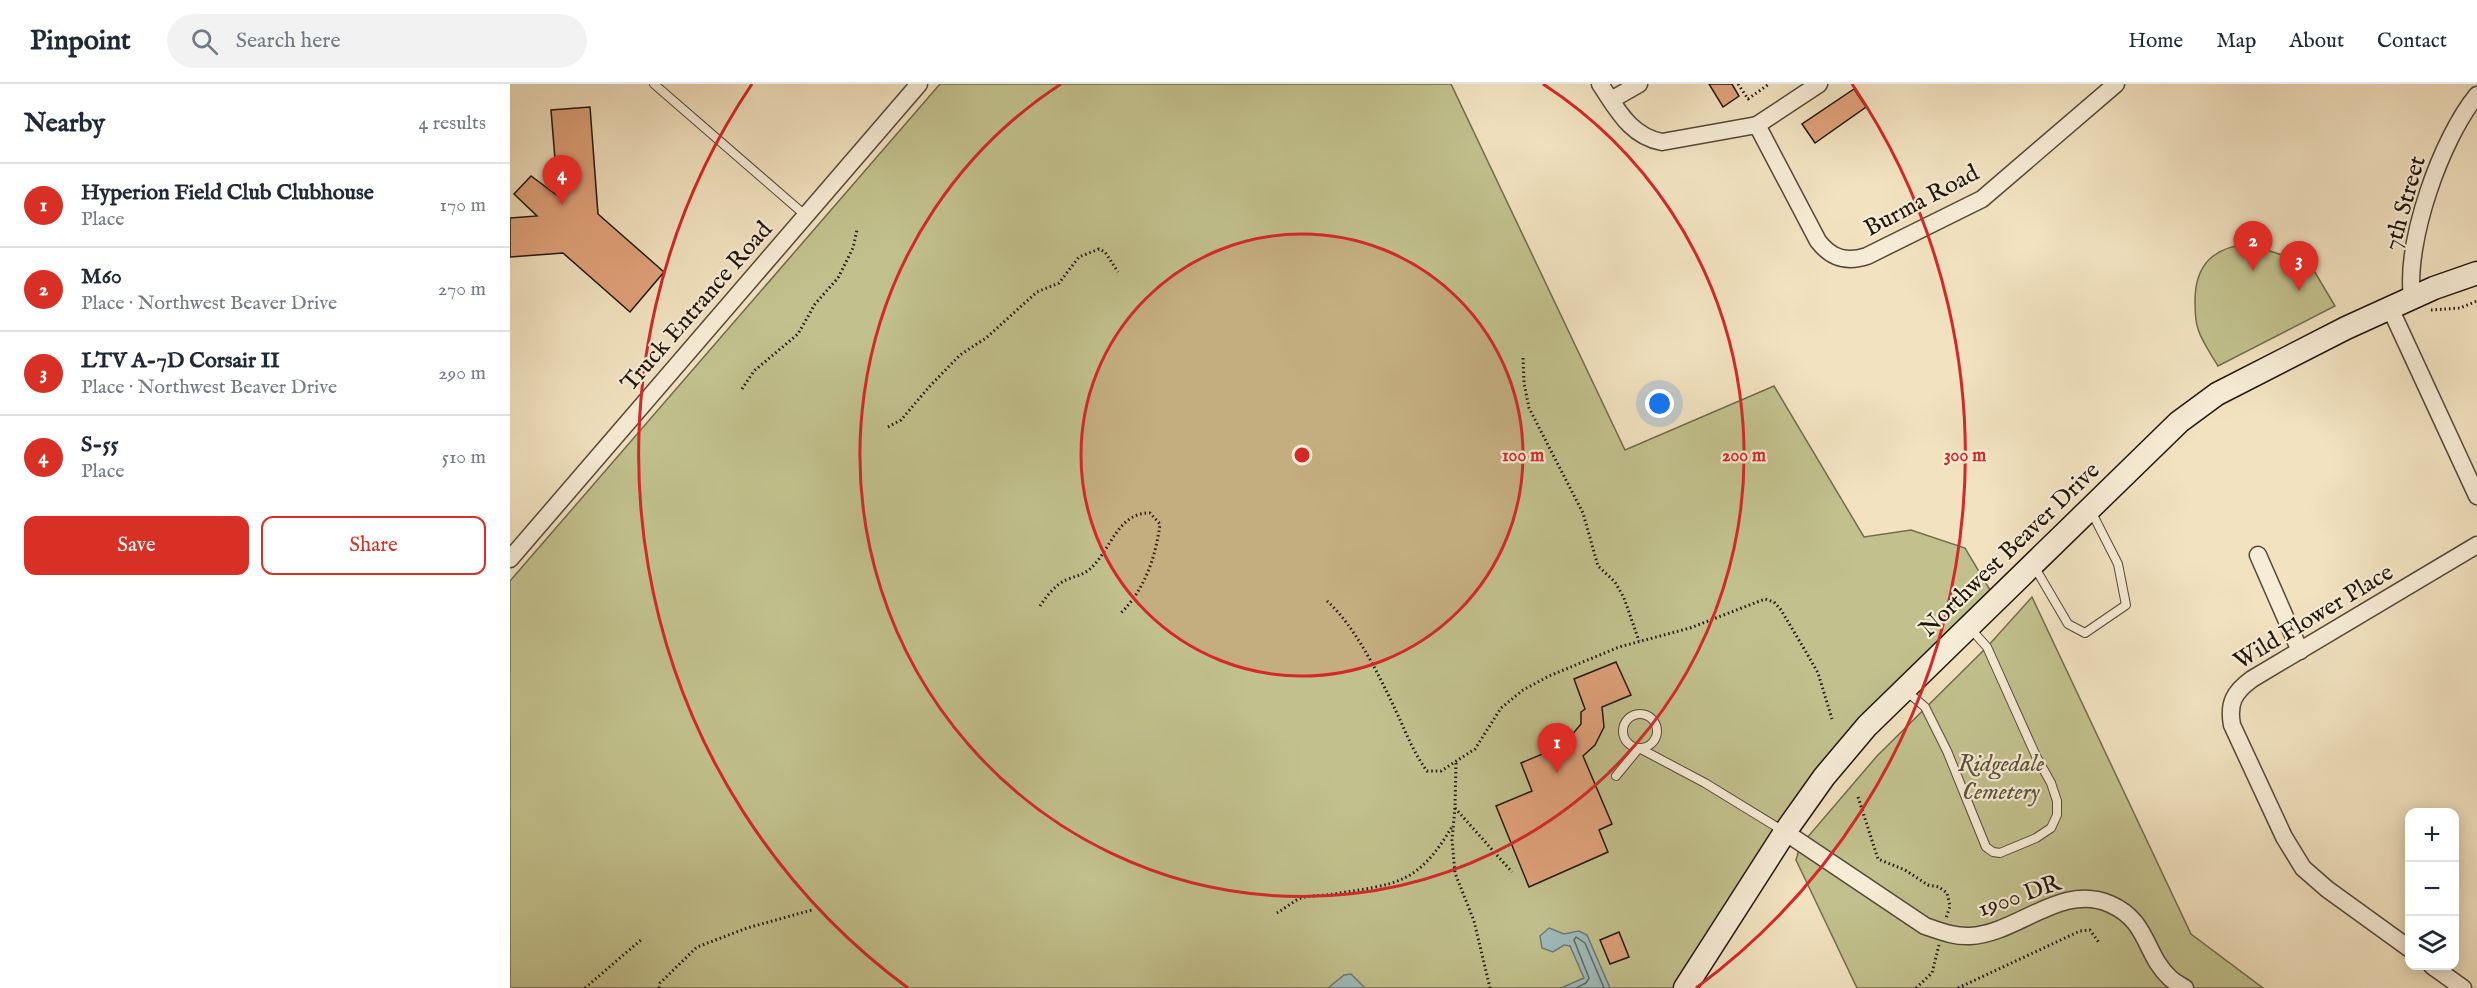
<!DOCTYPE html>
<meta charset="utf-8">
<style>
:root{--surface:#fff;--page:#f2f2f3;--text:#1f2937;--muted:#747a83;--line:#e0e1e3;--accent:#d93025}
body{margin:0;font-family:"IM FELL English",serif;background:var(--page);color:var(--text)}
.controls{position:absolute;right:18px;bottom:18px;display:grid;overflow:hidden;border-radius:12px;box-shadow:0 3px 15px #0003}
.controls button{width:54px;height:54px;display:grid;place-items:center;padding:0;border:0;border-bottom:2px solid var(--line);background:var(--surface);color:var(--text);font:30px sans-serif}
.you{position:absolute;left:1150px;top:320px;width:21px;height:21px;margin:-15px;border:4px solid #fff;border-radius:50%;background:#1a73e8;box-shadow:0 0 0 9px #1a73e833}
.badge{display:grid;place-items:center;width:39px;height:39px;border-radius:50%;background:var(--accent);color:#fff;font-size:20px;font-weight:700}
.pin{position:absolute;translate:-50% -50px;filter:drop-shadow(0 2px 3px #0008)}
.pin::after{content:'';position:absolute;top:32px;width:21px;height:18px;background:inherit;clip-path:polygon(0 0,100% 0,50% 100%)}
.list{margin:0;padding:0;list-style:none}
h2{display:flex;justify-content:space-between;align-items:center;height:78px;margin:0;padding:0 24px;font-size:26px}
h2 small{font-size:20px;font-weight:400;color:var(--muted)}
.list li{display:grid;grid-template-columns:39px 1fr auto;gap:18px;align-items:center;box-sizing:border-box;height:84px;padding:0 24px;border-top:2px solid var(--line)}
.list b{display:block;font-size:22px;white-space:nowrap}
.list p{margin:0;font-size:20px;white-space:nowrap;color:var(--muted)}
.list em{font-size:20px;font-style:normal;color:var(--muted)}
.actions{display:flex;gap:12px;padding:18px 24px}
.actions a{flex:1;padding:14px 0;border:2px solid var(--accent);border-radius:12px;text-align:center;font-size:21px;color:var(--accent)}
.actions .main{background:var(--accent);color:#fff}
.icon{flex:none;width:33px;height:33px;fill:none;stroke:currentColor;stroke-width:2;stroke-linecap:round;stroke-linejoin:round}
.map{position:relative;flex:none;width:1967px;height:904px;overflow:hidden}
header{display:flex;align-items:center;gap:36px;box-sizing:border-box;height:84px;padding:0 30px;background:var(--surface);border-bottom:2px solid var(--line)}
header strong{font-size:28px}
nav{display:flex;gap:33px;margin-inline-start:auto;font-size:21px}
.search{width:420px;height:54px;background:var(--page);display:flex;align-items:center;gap:15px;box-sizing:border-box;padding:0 21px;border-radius:33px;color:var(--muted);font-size:22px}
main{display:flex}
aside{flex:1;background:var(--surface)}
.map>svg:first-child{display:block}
.green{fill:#c2c18d;stroke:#706c4c;stroke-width:1.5}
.water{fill:#9fbcbc;stroke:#6c7a76;stroke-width:1.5}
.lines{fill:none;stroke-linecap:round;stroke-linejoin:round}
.shore{stroke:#5f6964;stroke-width:1.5}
.building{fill:#e0a17a;stroke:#1f160c;stroke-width:1.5}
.lane-casing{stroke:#544939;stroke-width:10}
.street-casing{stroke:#544939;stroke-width:19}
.secondary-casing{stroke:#1f160c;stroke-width:25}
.path{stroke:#1f160c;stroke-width:3;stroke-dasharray:1.5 3;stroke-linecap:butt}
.lane{stroke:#f7ecd6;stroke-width:8}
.street{stroke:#f7ecd6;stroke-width:16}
.secondary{stroke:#f7ecd6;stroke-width:22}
.ring{fill:none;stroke:#d62828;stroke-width:3}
.labels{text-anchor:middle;stroke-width:4.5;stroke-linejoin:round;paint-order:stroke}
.street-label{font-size:24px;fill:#1f160c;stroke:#f7ecd6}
.park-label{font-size:24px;font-style:italic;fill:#585239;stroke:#f7ecd6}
.centre{fill:#d62828;stroke:#f7ecd6;stroke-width:3}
.ring-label{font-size:18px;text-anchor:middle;font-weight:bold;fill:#d62828;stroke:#f7ecd6;stroke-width:4.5;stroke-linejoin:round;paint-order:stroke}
</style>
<header>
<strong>Pinpoint</strong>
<div class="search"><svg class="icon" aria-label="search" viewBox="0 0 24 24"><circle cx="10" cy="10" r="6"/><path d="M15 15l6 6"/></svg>Search here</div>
<nav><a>Home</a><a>Map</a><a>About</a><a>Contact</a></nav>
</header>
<main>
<aside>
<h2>Nearby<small>4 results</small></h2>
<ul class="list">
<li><span class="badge">1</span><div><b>Hyperion Field Club Clubhouse</b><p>Place</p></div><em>170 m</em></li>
<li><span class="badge">2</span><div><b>M60</b><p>Place · Northwest Beaver Drive</p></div><em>270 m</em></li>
<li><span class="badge">3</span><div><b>LTV A-7D Corsair II</b><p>Place · Northwest Beaver Drive</p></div><em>290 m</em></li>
<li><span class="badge">4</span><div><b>S-55</b><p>Place</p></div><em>510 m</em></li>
</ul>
<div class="actions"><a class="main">Save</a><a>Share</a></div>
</aside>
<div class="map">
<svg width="1967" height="904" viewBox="0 0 1967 904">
<rect width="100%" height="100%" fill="#f2e2c0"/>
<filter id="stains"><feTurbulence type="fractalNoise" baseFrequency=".00333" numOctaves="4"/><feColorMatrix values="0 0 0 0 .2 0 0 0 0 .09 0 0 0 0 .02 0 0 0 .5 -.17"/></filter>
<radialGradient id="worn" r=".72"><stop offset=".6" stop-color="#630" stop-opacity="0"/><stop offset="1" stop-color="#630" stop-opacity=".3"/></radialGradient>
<g class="green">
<path d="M430 0H941L1115 366 1264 302 1354 453 1401 446 1455 464 1483 511 1353 638 1169 904H0V497Z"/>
<path d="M1739 160 1796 179 1803 185 1825 222 1708 282C1701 270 1692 258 1688 245 1685 237 1685 225 1685 217 1685 180 1704 163 1739 160Z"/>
<path d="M1522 513 1681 850 1753 904H1347L1286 776 1290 762 1367 672 1477 563Z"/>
</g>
<g class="water">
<path d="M1039 844 1054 850 1069 847 1077 851 1100 904H1051L1074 894 1060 862 1054 861 1043 868 1032 864 1030 852Z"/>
<path d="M841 890 855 904H818L834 891Z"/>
</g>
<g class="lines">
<path class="shore" d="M1066 904 1076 899 1079 894 1064 856 1066 853 1075 859 1094 904"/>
</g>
<g class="building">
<path d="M1199 0H1222L1229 12 1213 23Z"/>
<path d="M1344 5 1356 23 1305 59 1292 40Z"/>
<path d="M80 23 88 130 154 188 120 228 53 169 0 173V134L27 132 4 110 21 92 48 112 41 26Z"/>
<path d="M1106 578 1121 611 1092 623 1094 643 1085 661 1073 672 1102 740 1089 746 1098 768 1019 803 986 722 1022 707 1011 679 1063 657 1061 652 1071 640V628L1075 625 1064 595Z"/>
<path d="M1109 848 1119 873 1100 880 1090 856Z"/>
</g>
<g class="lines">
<defs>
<g id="lane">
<path d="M144 0 295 131"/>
<path d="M1524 482 1558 540 1575 549 1616 521 1608 480 1580 425"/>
<path d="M1395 606 1415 623 1437 667 1476 763 1483 768 1490 769 1526 754 1541 744 1547 731V717L1541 699 1526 672 1477 563 1459 543"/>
<circle cx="1130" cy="647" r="17"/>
<path d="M1106 692 1129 664 1195 699 1275 748"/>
</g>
<g id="street">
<path d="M1090 0C1107 25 1120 52 1152 58L1247 41 1308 157C1321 174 1336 179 1357 172L1472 115 1606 0"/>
<path d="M1101 16 1129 0"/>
<path d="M1247 41 1309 0"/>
<path d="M1902 214C1895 157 1931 55 1967 11"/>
<path d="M1880 224 1967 412"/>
<path d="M1748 471 1790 567"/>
<path d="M0 475 409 0"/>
<path d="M1275 748 1415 842C1430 847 1444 853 1460 852 1507 850 1552 798 1600 820 1639 837 1634 870 1660 894 1664 898 1670 901 1675 904"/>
<path d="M1900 865 1817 805 1793 784 1774 753 1722 641C1718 619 1724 608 1742 595L1967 461"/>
<path d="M1922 882 1953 904"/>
</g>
<path id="secondary" d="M1175 904 1275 748 1314 693 1357 642 1669 338 1707 310 1836 244 1924 204 1967 189"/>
</defs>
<use href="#lane" class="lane-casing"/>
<use href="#street" class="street-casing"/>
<use href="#secondary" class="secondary-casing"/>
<g class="path">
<path d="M1228 0 1238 15 1259 0"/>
<path d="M1921 226 1950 224 1967 217"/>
<path d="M1013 274 1014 299 1019 324 1073 429 1088 482 1105 498 1114 514 1129 557"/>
<path d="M232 305 244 287 288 250 305 220 328 194 343 164 347 146"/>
<path d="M378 343 391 336 419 303 450 271 476 254 527 208 549 199 569 173 589 165 595 168 608 188"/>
<path d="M817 517C845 542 869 591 885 625 895 646 903 668 917 687H931L965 665 991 624 1013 606 1039 592 1109 563 1180 544 1255 515 1264 518 1271 526 1296 568 1308 589 1322 635"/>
<path d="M530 522C536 513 546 500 556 496 565 492 574 491 581 484 600 467 608 428 640 429L650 440C646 472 635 505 611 529"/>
<path d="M946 679 945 724 1002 788"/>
<path d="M1348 713 1368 775 1395 786 1418 801 1429 803 1437 809 1440 822 1436 834"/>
<path d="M945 724 942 756 945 789 964 837 980 904"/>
<path d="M767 829C774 825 782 818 791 814 800 811 813 812 823 810 887 800 908 801 943 741"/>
<path d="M75 904 132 855"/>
<path d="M149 904 150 899 187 863 237 844 302 826"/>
<path d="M1406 904 1422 889 1429 861"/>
<path d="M1448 904 1570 847 1580 846 1590 860"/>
</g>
<use href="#lane" class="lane"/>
<use href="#street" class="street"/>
<use href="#secondary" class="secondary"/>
</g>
<circle cx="792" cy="371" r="221" fill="#d62828" fill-opacity=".12"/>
<g class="ring">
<circle cx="792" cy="371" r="221"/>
<path d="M1033 0A442 442 0 1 1 551 0"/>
<path d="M398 904A663 663 0 0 1 242 0M1342 0A663 663 0 0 1 1186 904"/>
</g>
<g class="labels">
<g class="street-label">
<text transform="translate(1411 116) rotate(-28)" y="8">Burma Road</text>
<text transform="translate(1894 119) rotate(-74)" y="8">7th Street</text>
<text transform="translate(186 222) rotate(-49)" y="8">Truck Entrance Road</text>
<text transform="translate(1499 465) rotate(-44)" y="8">Northwest Beaver Drive</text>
<text transform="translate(1803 532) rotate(-31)" y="8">Wild Flower Place</text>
<text transform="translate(1509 811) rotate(-19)" y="8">1900 DR</text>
</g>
<g class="park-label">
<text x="1491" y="687">Ridgedale<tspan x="1491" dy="28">Cemetery</tspan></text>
</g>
</g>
<circle cx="792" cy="371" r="9" class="centre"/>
<g class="ring-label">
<text x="1013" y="377">100 m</text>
<text x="1234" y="377">200 m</text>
<text x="1455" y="377">300 m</text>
</g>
<rect width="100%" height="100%" filter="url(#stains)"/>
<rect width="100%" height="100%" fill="url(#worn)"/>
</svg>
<div class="controls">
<button>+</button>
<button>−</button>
<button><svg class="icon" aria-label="layers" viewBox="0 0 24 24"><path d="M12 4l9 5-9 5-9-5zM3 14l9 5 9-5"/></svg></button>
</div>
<div class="you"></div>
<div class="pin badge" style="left:1047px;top:689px">1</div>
<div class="pin badge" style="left:1743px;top:187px">2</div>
<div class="pin badge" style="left:1789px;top:207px">3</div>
<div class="pin badge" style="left:52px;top:121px">4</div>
</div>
</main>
